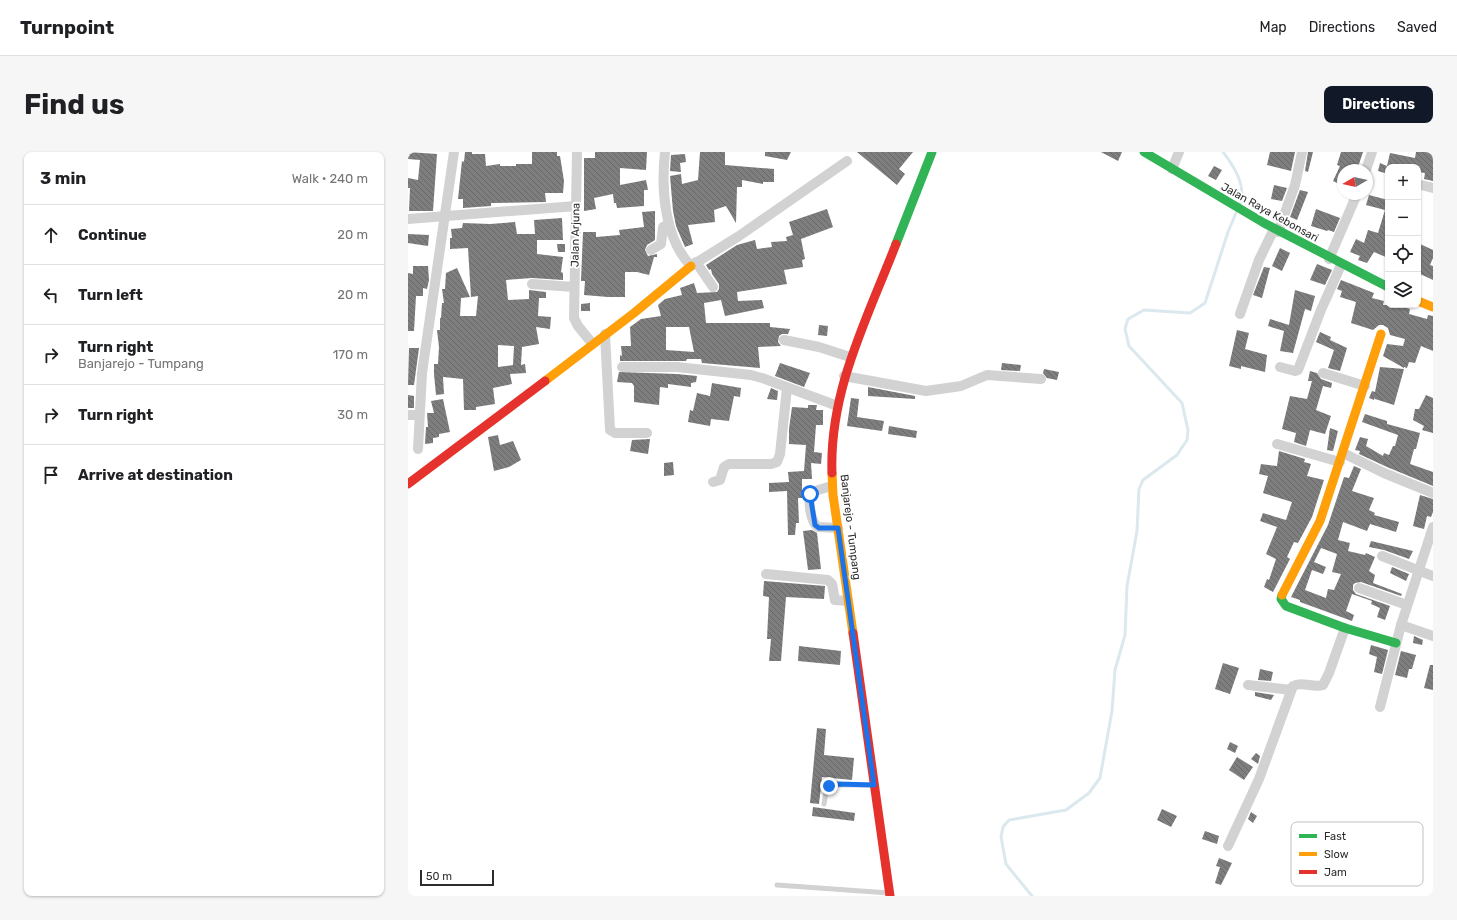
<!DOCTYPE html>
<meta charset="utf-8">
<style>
:root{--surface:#fff;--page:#f6f6f6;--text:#202124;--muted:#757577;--line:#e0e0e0;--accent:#111827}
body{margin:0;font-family:Rubik,sans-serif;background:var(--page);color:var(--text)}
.controls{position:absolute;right:12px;top:12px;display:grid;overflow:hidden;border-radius:8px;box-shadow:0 1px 3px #0004}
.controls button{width:36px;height:36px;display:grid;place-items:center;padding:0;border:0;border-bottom:1px solid var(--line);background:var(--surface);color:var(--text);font:20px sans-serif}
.compass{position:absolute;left:929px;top:12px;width:36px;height:36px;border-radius:50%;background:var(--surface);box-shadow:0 1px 3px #0004;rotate:261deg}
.scale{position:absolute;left:12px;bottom:10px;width:74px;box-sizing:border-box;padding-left:4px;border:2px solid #2d2d2d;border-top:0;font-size:11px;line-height:14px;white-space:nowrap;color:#2d2d2d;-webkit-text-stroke:3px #fff;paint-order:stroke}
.stop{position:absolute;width:12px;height:12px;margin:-9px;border:3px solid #1a73e8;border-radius:50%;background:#fff}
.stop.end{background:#1a73e8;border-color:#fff;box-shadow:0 1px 4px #0008}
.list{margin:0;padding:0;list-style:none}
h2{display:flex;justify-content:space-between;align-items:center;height:52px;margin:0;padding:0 16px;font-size:17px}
h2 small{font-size:13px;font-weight:400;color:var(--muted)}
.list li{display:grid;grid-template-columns:26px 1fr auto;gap:12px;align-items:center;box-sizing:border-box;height:60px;padding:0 16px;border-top:1px solid var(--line)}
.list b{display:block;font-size:15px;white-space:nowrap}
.list p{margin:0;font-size:13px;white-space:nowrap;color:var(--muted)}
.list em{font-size:13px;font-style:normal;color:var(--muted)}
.icon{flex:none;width:22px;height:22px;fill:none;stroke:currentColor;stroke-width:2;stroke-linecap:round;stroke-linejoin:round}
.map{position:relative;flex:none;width:1025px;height:744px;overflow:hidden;border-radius:8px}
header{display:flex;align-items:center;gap:24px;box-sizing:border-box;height:56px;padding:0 20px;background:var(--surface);border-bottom:1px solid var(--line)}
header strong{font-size:19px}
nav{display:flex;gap:22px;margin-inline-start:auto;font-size:14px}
.intro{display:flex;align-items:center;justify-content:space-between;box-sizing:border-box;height:96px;padding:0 24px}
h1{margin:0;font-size:28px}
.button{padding:10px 18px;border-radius:8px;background:var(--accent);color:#fff;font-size:14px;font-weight:700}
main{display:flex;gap:24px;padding:0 24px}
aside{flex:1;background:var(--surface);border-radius:8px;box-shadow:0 1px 3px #0004}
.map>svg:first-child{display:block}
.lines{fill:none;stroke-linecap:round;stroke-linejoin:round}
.stream{stroke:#dbe8ee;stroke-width:3}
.building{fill:url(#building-back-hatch);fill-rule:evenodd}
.lane{stroke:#d2d2d2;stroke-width:5}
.street{stroke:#d2d2d2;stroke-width:10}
.fast{stroke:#30b455;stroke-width:9}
.slow{stroke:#ff9f0a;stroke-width:9}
.jam{stroke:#e5322d;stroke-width:9}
.route{stroke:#1a73e8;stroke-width:5}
.labels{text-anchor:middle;stroke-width:4;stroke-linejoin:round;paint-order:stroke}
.street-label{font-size:11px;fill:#2d2d2d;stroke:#fff}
.key{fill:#fff;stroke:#c0c0c0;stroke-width:1}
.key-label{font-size:11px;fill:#2d2d2d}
</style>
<header>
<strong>Turnpoint</strong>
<nav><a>Map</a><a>Directions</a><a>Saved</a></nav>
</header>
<div class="intro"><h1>Find us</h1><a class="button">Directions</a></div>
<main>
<aside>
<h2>3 min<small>Walk · 240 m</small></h2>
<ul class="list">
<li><svg class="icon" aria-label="ahead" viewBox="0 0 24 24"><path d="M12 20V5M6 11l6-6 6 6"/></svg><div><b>Continue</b></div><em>20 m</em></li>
<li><svg class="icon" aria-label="left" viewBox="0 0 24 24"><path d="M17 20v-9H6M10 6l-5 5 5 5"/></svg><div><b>Turn left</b></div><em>20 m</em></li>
<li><svg class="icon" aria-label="right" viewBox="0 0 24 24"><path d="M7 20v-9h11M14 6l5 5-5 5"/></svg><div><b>Turn right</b><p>Banjarejo - Tumpang</p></div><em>170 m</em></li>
<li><svg class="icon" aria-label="right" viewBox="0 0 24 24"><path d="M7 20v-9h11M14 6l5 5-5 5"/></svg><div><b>Turn right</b></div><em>30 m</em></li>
<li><svg class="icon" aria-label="arrive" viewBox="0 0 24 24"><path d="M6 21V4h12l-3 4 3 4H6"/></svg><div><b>Arrive at destination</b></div></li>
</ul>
</aside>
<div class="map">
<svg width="1025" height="744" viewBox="0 0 1025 744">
<defs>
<pattern id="building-back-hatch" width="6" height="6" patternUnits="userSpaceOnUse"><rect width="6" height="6" fill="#7e7e7e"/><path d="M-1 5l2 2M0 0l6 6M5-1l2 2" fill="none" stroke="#686868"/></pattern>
</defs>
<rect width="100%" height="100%" fill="#fff"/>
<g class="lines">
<g class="stream">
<path d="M815 0C826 14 839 34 832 52"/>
<path d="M624 744 598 712 593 685 595 675 601 668 658 658 681 641 692 626 704 559 707 518 717 483 719 434 729 379 731 337 735 328 769 303 779 288 780 278 774 251 721 194 717 177 720 167 736 158 782 161 797 151 820 80 828 61"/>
</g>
</g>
<g class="building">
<path d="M0 0 29 2 25 59H1L2 36H0V26L10 28 12 8 0 7Z"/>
<path d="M57 0H64V2H77L78 14 92 12V14H108V12H124V0H149V4H152L156 29 155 41H137L138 50 83 51V54L55 56V47H50L54 9 56 10Z"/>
<path d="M187 0H239L238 18 212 16V33L238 28 240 38H236V54L209 56 208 51H206L205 42 186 46 188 57 176 59V6H187Z"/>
<path d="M292 0H317V13L366 17V30H355V32L334 28V35H329L328 71 318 54 306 58 307 70 280 73 285 92 277 95 268 74 265 59 262 24 273 22 274 32 290 28Z"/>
<path d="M357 0H383L379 8 357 4Z"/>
<path d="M449 0H505L491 17 497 22 489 33Z"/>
<path d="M693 0H714L710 9Z"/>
<path d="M862 0H887L883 19 859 13Z"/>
<path d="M900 0H905L900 20 897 19Z"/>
<path d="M933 0H955L949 18H935V34L925 29 932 14 929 13Z"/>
<path d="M1008 0H1025V29L1016 27 1017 21 1010 20V15H980V22L970 19 972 11 979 14 982 1 1007 6Z"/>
<path d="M277 2 278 10 272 11 273 20 262 19 263 3Z"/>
<path d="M806 14 814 18 808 28 800 24Z"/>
<path d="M866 33 879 36 874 49 863 47Z"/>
<path d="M892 38 900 40 889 68 882 65Z"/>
<path d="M961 43 980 48V106L966 100 959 111 950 108 952 104 942 100 948 87 956 91 960 78 970 81 977 58 958 53Z"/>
<path d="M419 57 425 75 393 87 397 107 394 108 395 115 376 118 379 132 329 140 330 149 354 148 356 156 317 164 313 148 296 151 298 171H362V175L382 177 380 182H374L371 184 370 190 373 194 350 195 352 216 294 211 293 207H279L278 209H212V203L214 204 213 194H223L222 175 233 167 253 164 250 153 257 147 274 143 272 136 286 131 289 141 309 140 311 137V132L304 122 303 117 301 118 298 113 329 93 347 88 349 97 364 95 363 90 379 89 378 85 385 83 381 70ZM258 175H281L286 200 258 198Z"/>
<path d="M908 57 932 66 926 80 920 78 919 79 903 74Z"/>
<path d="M247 59V88L239 93 237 98 240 104 249 102V105H246L241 123 229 120H217V145H200L176 143 177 129H173L175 80H188V85L212 83 211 78 236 75 234 60Z"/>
<path d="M154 66 155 88H129V102L155 105 153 120 155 121V128L124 126 98 128 100 148 121 147V138L138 140V146H131L130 164 143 165 142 177 128 175 131 192 114 195 113 213 117 212 118 221 102 222 104 232 85 236 87 252 68 255V258H56L55 227 35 225 36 242 28 243 26 222V212H30L31 195 29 178H32V166H33L34 151H36L34 137H37L38 121 49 116 62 145 53 146 52 164H68L70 144 63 145 60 96 42 97V86H44L43 77 54 76 55 71 82 72 107 70 109 82H127L126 68ZM90 193 106 194 105 213 90 215Z"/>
<path d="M0 82 21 83 20 94 0 91Z"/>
<path d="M1010 91 1025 98V106L1022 113 1025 114V128L1010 121Z"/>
<path d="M149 92H157V100H150Z"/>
<path d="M872 96 882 101 874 119 864 114Z"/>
<path d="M909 112 924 118 917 133 902 128Z"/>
<path d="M5 114H20L21 128 19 137 15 136V144H8L6 179H0V121L5 122Z"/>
<path d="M856 115 862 116 854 146 845 143Z"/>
<path d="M933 128 966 141 964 146 976 149 975 153H989L1002 157 1001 162 1019 167 1020 163 1025 164V199L1013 194 1007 211 1001 210 999 216 996 215V216L975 204 979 192 995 194 997 187 982 183 980 176 975 173H971L965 178 943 171 948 150 932 145 934 139 929 137Z"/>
<path d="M887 138 907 144 903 159 897 157 885 201 872 199 876 179 860 174 862 167 881 173Z"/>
<path d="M182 151V159H173V152Z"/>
<path d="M411 173 420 174 419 184 410 183Z"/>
<path d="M829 178 841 181 837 197 859 203 857 220 833 214V217L821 214Z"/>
<path d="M912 180 923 185 922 188 939 196 932 219 920 216 926 198 908 190Z"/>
<path d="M1 196H11L6 233H0Z"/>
<path d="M372 211 402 221 396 235 367 224Z"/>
<path d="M594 211 613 213 612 219 593 218Z"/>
<path d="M972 215 996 217 986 253 967 247V245L966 248 961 246 964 239 967 240Z"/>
<path d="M636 217 651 220 649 228 639 226 635 221Z"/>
<path d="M902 219 909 221 913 227 924 231 923 236 915 234 908 258 923 264 917 282 902 278 898 294 886 290 888 281 874 277 882 244 899 247 904 229H900Z"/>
<path d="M211 220 269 222 289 224 288 230 283 231V235L260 232V236L252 235 251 253 226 250V234L224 231 209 230Z"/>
<path d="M304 231 333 236 332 245 326 244 321 269 303 267 302 274 280 270 282 258 285 259 289 241 302 244Z"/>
<path d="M460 235 507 244V247L460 244Z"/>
<path d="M363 236 370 239 369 248 359 247Z"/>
<path d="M0 243 6 244V256H0Z"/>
<path d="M1018 243 1025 246V281L1014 278 1016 274 1005 268 1007 257H1011Z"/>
<path d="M443 246 451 247 449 265 476 269 474 279 439 274Z"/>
<path d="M35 247 42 280 31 282V285L25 286V291L17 292 18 275H20L19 261H26L23 249Z"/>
<path d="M400 253H409L408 258H415V273H408L406 300 414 301 413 312 403 311 404 327H394V346H390L391 371H388L387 383H380L379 339 361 340V331L381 330 380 320 396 319 398 293 381 292V277L384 255 400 256Z"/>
<path d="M957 262 979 269V272L1012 281 1008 297H1006L1002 312 1025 320V334L979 315 951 302 952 299 947 298 952 285 960 287 958 294 975 304 976 301 981 303 985 294H987L990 283 954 270Z"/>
<path d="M481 274 509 279 508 286 480 282Z"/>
<path d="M922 276 930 279 925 299 919 298Z"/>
<path d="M90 283 92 293 105 289 113 308 101 315 86 319 80 285Z"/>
<path d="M242 287 240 302 222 299 224 288Z"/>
<path d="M871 299 897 307 896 310 903 312 899 324 916 328 904 365 890 391 886 390 879 405 882 407 865 440 856 435 859 427 861 428 868 407 858 402 869 375 852 369 855 361 878 368 884 350 855 341 860 324 851 322 853 312 869 314Z"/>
<path d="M265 310 266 323 256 324V311Z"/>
<path d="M946 314 953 317 944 339 966 346 961 358 967 361 966 363 991 370 988 380 962 372 959 379 935 370 930 388 942 391 940 399 957 403 958 401 967 405 961 419 967 423 965 431 994 442 993 444 953 430 947 431 945 433V438L948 442 982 454 977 468 969 465 972 456 963 452 964 449 944 442 938 459 946 463 944 469 892 450V448L883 445 920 373 936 325 941 326ZM913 396 929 402 924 420 933 422 926 438 920 437 918 446 897 438 904 418 915 422 918 415 906 410Z"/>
<path d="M1012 343 1025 347V360L1023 365 1019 364 1016 377 1005 374Z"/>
<path d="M404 378 409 381 413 417 400 418 395 379Z"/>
<path d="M963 389 1005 399 1001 407 976 398 961 395Z"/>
<path d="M984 415 1001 422 998 429 982 421Z"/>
<path d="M356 429 417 434 416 447 378 445 373 509H361L363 487H359L361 445 355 444Z"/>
<path d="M1006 484 1015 488 1014 493 1005 491Z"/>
<path d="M963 493 980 498 974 522 966 520 969 505 961 502Z"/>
<path d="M391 494 433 499 432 513 390 509Z"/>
<path d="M993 499 1008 503 1004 517H1001L999 526 987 523Z"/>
<path d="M815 511 831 516 822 542 807 537Z"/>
<path d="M1022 513H1025V538L1016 536Z"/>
<path d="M852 517 865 520 863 529 850 528Z"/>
<path d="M847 540 866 543 863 548 847 544Z"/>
<path d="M409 576 418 577 416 603 446 606 444 628 414 625 411 652 402 651Z"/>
<path d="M822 590 830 594 827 601 819 597Z"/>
<path d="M848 601 852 604 850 612 843 607Z"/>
<path d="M829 605 845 615 836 628 821 618Z"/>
<path d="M405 655 447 661 446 669 404 664Z"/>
<path d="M754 657 769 664 763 675 749 668Z"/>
<path d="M843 660 849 664 845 671 840 667Z"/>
<path d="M797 679 811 684 809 692 794 687Z"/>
<path d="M811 706 824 711 813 733 807 731 812 715 808 714Z"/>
</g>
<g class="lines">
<g class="lane">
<path d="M416 652 418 640 423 633H465"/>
<path d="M369 733 481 741"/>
</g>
<g class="street">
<path d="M169 0 166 166 170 174 183 190"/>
<path d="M257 0C253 37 256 86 283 114L331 84 439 9"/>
<path d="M764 17 771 0"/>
<path d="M958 18 964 0"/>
<path d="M1013 33 1025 36"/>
<path d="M0 67 168 54"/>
<path d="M870 80 887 33 894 0"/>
<path d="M243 98 253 92 255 75 261 72"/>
<path d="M921 107 949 42"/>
<path d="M288 110 305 135"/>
<path d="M124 132 166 135"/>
<path d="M832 162 851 108 866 77"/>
<path d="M197 182 202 278 207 281H239"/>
<path d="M376 188 411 195 442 205"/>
<path d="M214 215H269L343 223 354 226 427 253"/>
<path d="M872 215 887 219 890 218 913 158 933 113"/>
<path d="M915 221 957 234"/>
<path d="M436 224 518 239 553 234 579 223 633 227"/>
<path d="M0 263H11"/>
<path d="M869 292 932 310"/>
<path d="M10 297 14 221 46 0"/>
<path d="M935 301 976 321 1025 341"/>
<path d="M305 330 312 328 316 315 321 312H363L369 310 372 302 379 236"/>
<path d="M424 334 403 340C400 348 402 370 410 375L430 376"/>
<path d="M974 404 1025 424"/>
<path d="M358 422 420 428 424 432 427 448 440 449"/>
<path d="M951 436 999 453"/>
<path d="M993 473 1025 484"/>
<path d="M840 533 883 538"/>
<path d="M972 555 993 473 1025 375"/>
<path d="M820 694 851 627 885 534C894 529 905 536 915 533L921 521 937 476"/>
</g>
<g class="fast">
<path d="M736 0 856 71 980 135"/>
<path d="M488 92 524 0"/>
<path d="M874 443 873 447 878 454 937 476 988 491"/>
</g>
<g class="slow">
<path d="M1010 149 1025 155"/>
<path d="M137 229 226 161 283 114"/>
<path d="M424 321 425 343 445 481"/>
<path d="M874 443 912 369 973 182"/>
</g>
<g class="jam">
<path d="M424 321C421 239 459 167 488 92"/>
<path d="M0 332 137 229"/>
<path d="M445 481 482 744"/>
</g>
</g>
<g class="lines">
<path class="route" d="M402 342 407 373 411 376H430L466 633 430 632 421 634"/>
</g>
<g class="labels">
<g class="street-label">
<text transform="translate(862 60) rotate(29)" y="4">Jalan Raya Kebonsari</text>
<text transform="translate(167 83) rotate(-89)" y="4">Jalan Arjuna</text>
<text transform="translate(443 375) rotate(83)" y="4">Banjarejo - Tumpang</text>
</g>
</g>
<rect x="883" y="670" width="132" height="64" rx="6" class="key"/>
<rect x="891" y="682" width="18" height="4" fill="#30b455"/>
<rect x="891" y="700" width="18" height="4" fill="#ff9f0a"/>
<rect x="891" y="718" width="18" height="4" fill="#e5322d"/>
<g class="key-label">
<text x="916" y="688">Fast</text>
<text x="916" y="706">Slow</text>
<text x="916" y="724">Jam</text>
</g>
</svg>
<div class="controls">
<button>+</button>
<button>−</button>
<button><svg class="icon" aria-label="locate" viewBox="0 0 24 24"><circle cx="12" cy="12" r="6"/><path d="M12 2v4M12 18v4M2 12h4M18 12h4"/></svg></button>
<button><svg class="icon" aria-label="layers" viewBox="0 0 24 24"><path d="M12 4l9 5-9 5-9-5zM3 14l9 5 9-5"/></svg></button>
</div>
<svg class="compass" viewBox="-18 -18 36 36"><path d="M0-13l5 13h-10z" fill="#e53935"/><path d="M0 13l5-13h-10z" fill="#757577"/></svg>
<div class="scale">50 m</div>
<div class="stop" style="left:402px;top:342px"></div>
<div class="stop end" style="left:421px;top:634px"></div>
</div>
</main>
